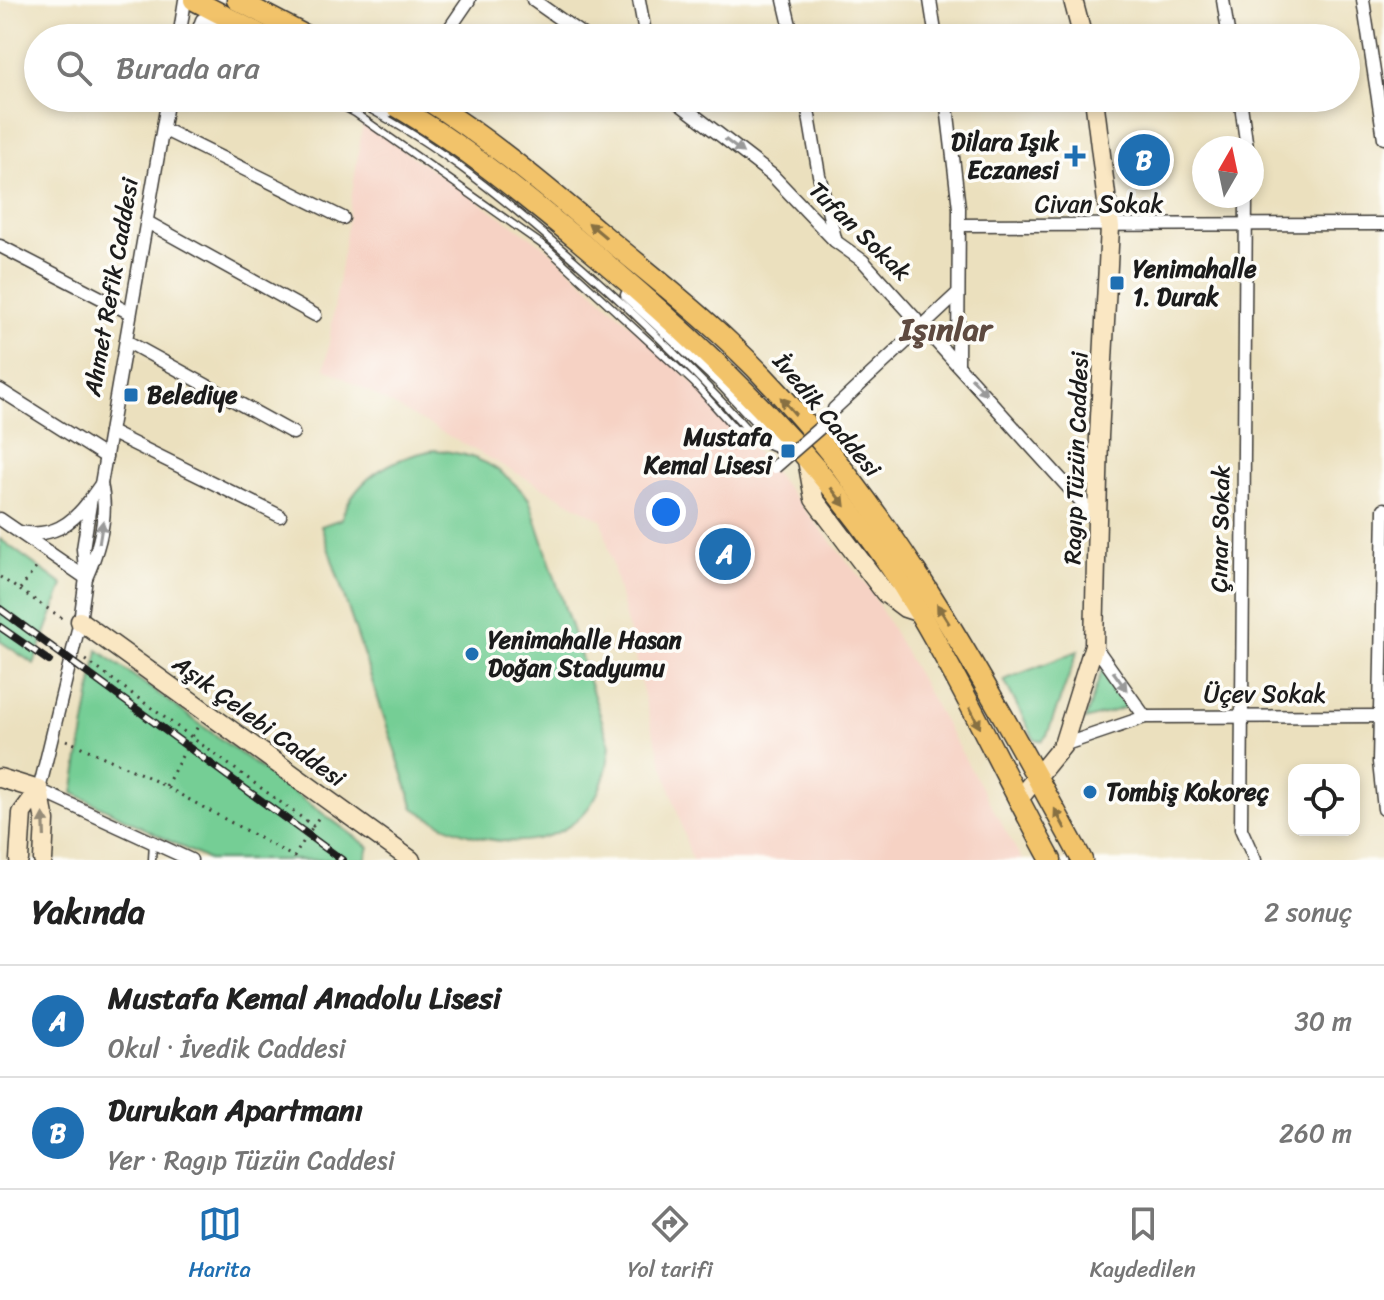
<!DOCTYPE html>
<html lang="tr">
<meta charset="utf-8">
<style>
:root{--surface:#fff;--page:#f6f6f6;--text:#222;--muted:#767676;--line:#e0e0e0;--accent:#1f6fb2}
body{margin:0;font-family:Sriracha,sans-serif;background:var(--page);color:var(--text)}
.controls{position:absolute;right:24px;bottom:24px;display:grid;overflow:hidden;border-radius:16px;box-shadow:0 4px 12px #0003}
.controls button{width:72px;height:72px;display:grid;place-items:center;padding:0;border:0;border-bottom:2px solid var(--line);background:var(--surface);color:var(--text);font:40px sans-serif}
.compass{position:absolute;left:1192px;top:136px;width:72px;height:72px;border-radius:50%;background:var(--surface);box-shadow:0 4px 12px #0003;rotate:9deg}
.you{position:absolute;left:666px;top:512px;width:28px;height:28px;margin:-20px;border:6px solid #fff;border-radius:50%;background:#1a73e8;box-shadow:0 0 0 12px #1a73e833}
.badge{display:grid;place-items:center;width:52px;height:52px;border-radius:50%;background:var(--accent);color:#fff;font-size:26px;font-weight:700}
.pin{position:absolute;translate:-50% -50%;border:4px solid #fff;box-shadow:0 2px 8px #0006}
.list{margin:0;padding:0;list-style:none}
h2{display:flex;justify-content:space-between;align-items:center;height:104px;margin:0;padding:0 32px;font-size:34px}
h2 small{font-size:26px;font-weight:400;color:var(--muted)}
.list li{display:grid;grid-template-columns:52px 1fr auto;gap:24px;align-items:center;box-sizing:border-box;height:112px;padding:0 32px;border-top:2px solid var(--line)}
.list b{display:block;font-size:30px;white-space:nowrap}
.list p{margin:0;font-size:26px;white-space:nowrap;color:var(--muted)}
.list em{font-size:26px;font-style:normal;color:var(--muted)}
.icon{flex:none;width:44px;height:44px;fill:none;stroke:currentColor;stroke-width:2;stroke-linecap:round;stroke-linejoin:round}
.map{position:relative;flex:none;width:1384px;height:860px;overflow:hidden}
.search{position:absolute;background:var(--surface);box-shadow:0 4px 12px #0003;left:24px;right:24px;top:24px;height:88px;display:flex;align-items:center;gap:20px;box-sizing:border-box;padding:0 28px;border-radius:44px;color:var(--muted);font-size:30px}
.sheet{height:328px;background:var(--surface)}
nav{display:flex;justify-content:space-around;align-items:center;box-sizing:border-box;height:112px;border-top:2px solid var(--line);background:var(--surface);font-size:22px;color:var(--muted)}
nav a{display:grid;justify-items:center;gap:4px}
nav .on{color:var(--accent)}
.map>svg:first-child{display:block}
.built{fill:#f6d2c4}
.green{fill:#74ce95;stroke:#487558;stroke-width:2}
.lines{fill:none;stroke-linecap:round;stroke-linejoin:round}
.lane-casing{stroke:#3b3934;stroke-width:9}
.street-casing{stroke:#3b3934;stroke-width:15}
.secondary-casing{stroke:#3b3934;stroke-width:21}
.primary-casing{stroke:#3b3934;stroke-width:23}
.path{stroke:#3b3934;stroke-width:3;stroke-dasharray:2 6;stroke-linecap:butt}
.lane{stroke:#fff;stroke-width:6}
.street{stroke:#fff;stroke-width:12}
.secondary{stroke:#fae7c3;stroke-width:18}
.primary{stroke:#f2c36a;stroke-width:20}
.rail-casing{stroke:#1c1c1c;stroke-width:8}
.rail{stroke:#fdfcf7;stroke-width:5;stroke-dasharray:15;stroke-linecap:butt}
.street-bridge-casing{stroke:#3b3934;stroke-width:15;stroke-linecap:butt}
.street-bridge{stroke:#fff;stroke-width:12}
.oneway{fill:#999}
.oneway2{fill:#877043}
.oneway3{fill:#968c78}
.poi-dot{fill:#1f6fb2;stroke:#fdfcf7;stroke-width:3}
.labels{text-anchor:middle;stroke-width:7;stroke-linejoin:round;paint-order:stroke}
.poi-label{font-size:24px;font-weight:bold;fill:#1c1c1c;stroke:#fdfcf7;text-anchor:start}
.street-label{font-size:24px;fill:#1c1c1c;stroke:#fdfcf7}
.district-label{font-size:32px;font-weight:bold;fill:#5e4a40;stroke:#fdfcf7}
</style>
<div class="map">
<svg width="1384" height="860" viewBox="0 0 1384 860">
<rect width="100%" height="100%" fill="#fdfcf7"/>
<filter id="ink" filterUnits="userSpaceOnUse"><feTurbulence type="fractalNoise" baseFrequency=".0125" numOctaves="2"/><feDisplacementMap in="SourceGraphic" scale="16" xChannelSelector="R" yChannelSelector="G"/><feConvolveMatrix kernelMatrix="1 2 1 2 8 2 1 2 1" color-interpolation-filters="sRGB"/></filter>
<filter id="wash" filterUnits="userSpaceOnUse"><feTurbulence type="fractalNoise" baseFrequency=".006" numOctaves="4" result="noise"/><feDisplacementMap in="SourceGraphic" scale="32" xChannelSelector="R" yChannelSelector="G"/><feGaussianBlur stdDeviation="1.8" result="paint"/><feColorMatrix in="noise" values="0 0 0 0 0 0 0 0 0 0 0 0 0 0 0 0 0 1.4 0 .05"/><feComposite in="paint" operator="in"/></filter>
<g filter="url(#wash)">
<rect width="100%" height="100%" fill="#ebe0be"/>
<path class="built" d="M363 123 547 248 694 383 764 460 869 588 1022 860H692L652 729 602 520 325 368Z"/>
<g class="green">
<path d="M434 450C476 453 502 467 529 499L610 745C601 860 489 860 414 808L321 526 341 519C356 477 392 458 434 450Z"/>
<path d="M0 539 63 585 34 664 0 641Z"/>
<path d="M98 650 369 847 365 860H208L73 793Z"/>
<path d="M1078 651 1047 735 1042 741 1034 739 1004 680Z"/>
<path d="M1103 667 1127 707 1085 720Z"/>
</g>
</g>
<g filter="url(#ink)">
<g class="lines">
<defs>
<g id="lane">
<path d="M327 98 355 113 547 248 694 383 738 432"/>
<path d="M348 98C426 136 492 189 558 246 627 305 690 366 751 433"/>
<path d="M759 441 789 454"/>
<path d="M152 860 153 841"/>
</g>
<g id="street">
<path d="M533 0 587 38"/>
<path d="M639 0 646 38"/>
<path d="M784 0 793 38"/>
<path d="M930 0 936 38"/>
<path d="M1223 0 1229 38"/>
<path d="M1363 0 1384 138"/>
<path d="M197 34 202 20 242 38"/>
<path d="M179 38 185 0"/>
<path d="M443 38 469 0"/>
<path d="M364 98 388 111"/>
<path d="M672 98 772 175 835 241 863 261 1097 519"/>
<path d="M806 98 819 175 835 238"/>
<path d="M946 98 959 208 958 363"/>
<path d="M1240 98 1247 148"/>
<path d="M163 129 343 218"/>
<path d="M1246 196 1241 829 1255 860"/>
<path d="M147 222 315 315"/>
<path d="M959 225 1384 224"/>
<path d="M0 246 130 313"/>
<path d="M627 295 723 384 776 441"/>
<path d="M126 341 293 433"/>
<path d="M0 390 106 457"/>
<path d="M834 409 956 295"/>
<path d="M110 432 280 516"/>
<path d="M738 432 776 441"/>
<path d="M101 484 91 498 83 549 86 578 80 621 39 790 191 860"/>
<path d="M1384 509 1379 762 1384 809"/>
<path d="M0 519 86 578"/>
<path d="M20 532C51 538 71 525 89 501"/>
<path d="M86 578C99 549 109 515 101 484L168 98"/>
<path d="M1094 645 1145 717"/>
<path d="M1063 745 1145 717 1384 716"/>
</g>
<g id="secondary">
<path d="M1073 0 1083 38"/>
<path d="M807 460 814 499 885 593 905 608 920 613"/>
<path d="M80 621 411 860"/>
<path d="M0 778 39 790"/>
<path d="M39 790 45 821 43 860"/>
<path d="M1018 800 1063 745 1094 645 1099 436 1110 227 1094 98"/>
<path d="M19 860 22 813 39 790"/>
</g>
<g id="primary">
<path d="M194 0 267 38"/>
<path d="M237 0 310 38"/>
<path d="M382 98C453 137 515 188 578 240 707 347 834 467 920 614 967 693 1006 779 1051 860"/>
<path d="M424 98C485 136 541 183 596 229 641 267 688 303 730 343 882 487 983 678 1082 860"/>
</g>
</defs>
<use href="#lane" class="lane-casing"/>
<use href="#street" class="street-casing"/>
<use href="#secondary" class="secondary-casing"/>
<use href="#primary" class="primary-casing"/>
<g class="path">
<path d="M0 577 65 620"/>
<path d="M20 589 39 564"/>
<path d="M86 660 313 826 321 814"/>
<path d="M66 740 148 777 294 857 313 826"/>
<path d="M166 786 198 726"/>
</g>
<use href="#lane" class="lane"/>
<use href="#street" class="street"/>
<use href="#secondary" class="secondary"/>
<use href="#primary" class="primary"/>
<defs>
<g id="rail">
<path d="M0 609 342 860"/>
<path d="M0 627 49 661"/>
</g>
</defs>
<use href="#rail" class="rail-casing"/>
<use href="#rail" class="rail"/>
<defs>
<path id="street-bridge" d="M775 467 822 426"/>
</defs>
<use href="#street-bridge" class="street-bridge-casing"/>
<use href="#street-bridge" class="street-bridge"/>
</g>
<defs><path id="oneway-solid" d="M-6-.8H1V-3.2L6.5 0L1 3.2V.8H-6Z" transform="scale(2)"/></defs>
<g class="oneway">
<use href="#oneway-solid" transform="translate(734 146) rotate(37)"/>
<use href="#oneway-solid" transform="translate(979 386) rotate(48)"/>
<use href="#oneway-solid" transform="translate(101 532) rotate(-81)"/>
<use href="#oneway-solid" transform="translate(1120 681) rotate(54)"/>
</g>
<g class="oneway2">
<use href="#oneway-solid" transform="translate(597 230) rotate(-140)"/>
<use href="#oneway-solid" transform="translate(788 406) rotate(-131)"/>
<use href="#oneway-solid" transform="translate(838 497) rotate(53)"/>
<use href="#oneway-solid" transform="translate(943 614) rotate(-122)"/>
<use href="#oneway-solid" transform="translate(975 718) rotate(63)"/>
<use href="#oneway-solid" transform="translate(1060 819) rotate(-118)"/>
</g>
<use class="oneway3" href="#oneway-solid" transform="translate(44 825) rotate(-92)"/>
</g>
<g class="poi-dot">
<path d="M1071 144h8v8h8v8h-8v8h-8v-8h-8v-8h8z"/>
<rect x="1109" y="275" width="16" height="16" rx="4"/>
<rect x="123" y="387" width="16" height="16" rx="4"/>
<rect x="780" y="443" width="16" height="16" rx="4"/>
<circle cx="472" cy="654" r="8"/>
<circle cx="1090" cy="792" r="8"/>
</g>
<g class="labels">
<g class="poi-label">
<text x="1059" y="150" text-anchor="end">Dilara Işık<tspan x="1059" dy="28">Eczanesi</tspan></text>
<text x="1133" y="277">Yenimahalle<tspan x="1133" dy="28">1. Durak</tspan></text>
<text x="147" y="403">Belediye</text>
<text x="772" y="445" text-anchor="end">Mustafa<tspan x="772" dy="28">Kemal Lisesi</tspan></text>
<text x="488" y="648">Yenimahalle Hasan<tspan x="488" dy="28">Doğan Stadyumu</tspan></text>
<text x="1106" y="800">Tombiş Kokoreç</text>
</g>
<g class="street-label">
<text x="1099" y="212">Civan Sokak</text>
<text transform="translate(860 231) rotate(44)" y="8">Tufan Sokak</text>
<text transform="translate(111 287) rotate(-80)" y="8">Ahmet Refik Caddesi</text>
<text transform="translate(827 415) rotate(50)" y="8">İvedik Caddesi</text>
<text transform="translate(1076 458) rotate(-88)" y="8">Ragıp Tüzün Caddesi</text>
<text transform="translate(1220 529) rotate(-89)" y="8">Çınar Sokak</text>
<text x="1265" y="702">Üçev Sokak</text>
<text transform="translate(259 721) rotate(36)" y="8">Aşık Çelebi Caddesi</text>
</g>
<g class="district-label">
<text x="946" y="340">Işınlar</text>
</g>
</g>
</svg>
<div class="controls">
<button><svg class="icon" aria-label="locate" viewBox="0 0 24 24"><circle cx="12" cy="12" r="6"/><path d="M12 2v4M12 18v4M2 12h4M18 12h4"/></svg></button>
</div>
<svg class="compass" viewBox="-18 -18 36 36"><path d="M0-13l5 13h-10z" fill="#e53935"/><path d="M0 13l5-13h-10z" fill="#767676"/></svg>
<div class="you"></div>
<div class="pin badge" style="left:725px;top:554px">A</div>
<div class="pin badge" style="left:1144px;top:160px">B</div>
<div class="search"><svg class="icon" aria-label="search" viewBox="0 0 24 24"><circle cx="10" cy="10" r="6"/><path d="M15 15l6 6"/></svg>Burada ara</div>
</div>
<section class="sheet">
<h2>Yakında<small>2 sonuç</small></h2>
<ul class="list">
<li><span class="badge">A</span><div><b>Mustafa Kemal Anadolu Lisesi</b><p>Okul · İvedik Caddesi</p></div><em>30 m</em></li>
<li><span class="badge">B</span><div><b>Durukan Apartmanı</b><p>Yer · Ragıp Tüzün Caddesi</p></div><em>260 m</em></li>
</ul>
</section>
<nav>
<a class="on"><svg class="icon" aria-label="map" viewBox="0 0 24 24"><path d="M3 6l6-2 6 2 6-2v14l-6 2-6-2-6 2zM9 4v14M15 6v14"/></svg>Harita</a>
<a><svg class="icon" aria-label="directions" viewBox="0 0 24 24"><path d="M12 3l9 9-9 9-9-9zM9 14v-3h6M13 9l2 2-2 2"/></svg>Yol tarifi</a>
<a><svg class="icon" aria-label="saved" viewBox="0 0 24 24"><path d="M7 4h10v16l-5-4-5 4z"/></svg>Kaydedilen</a>
</nav>
